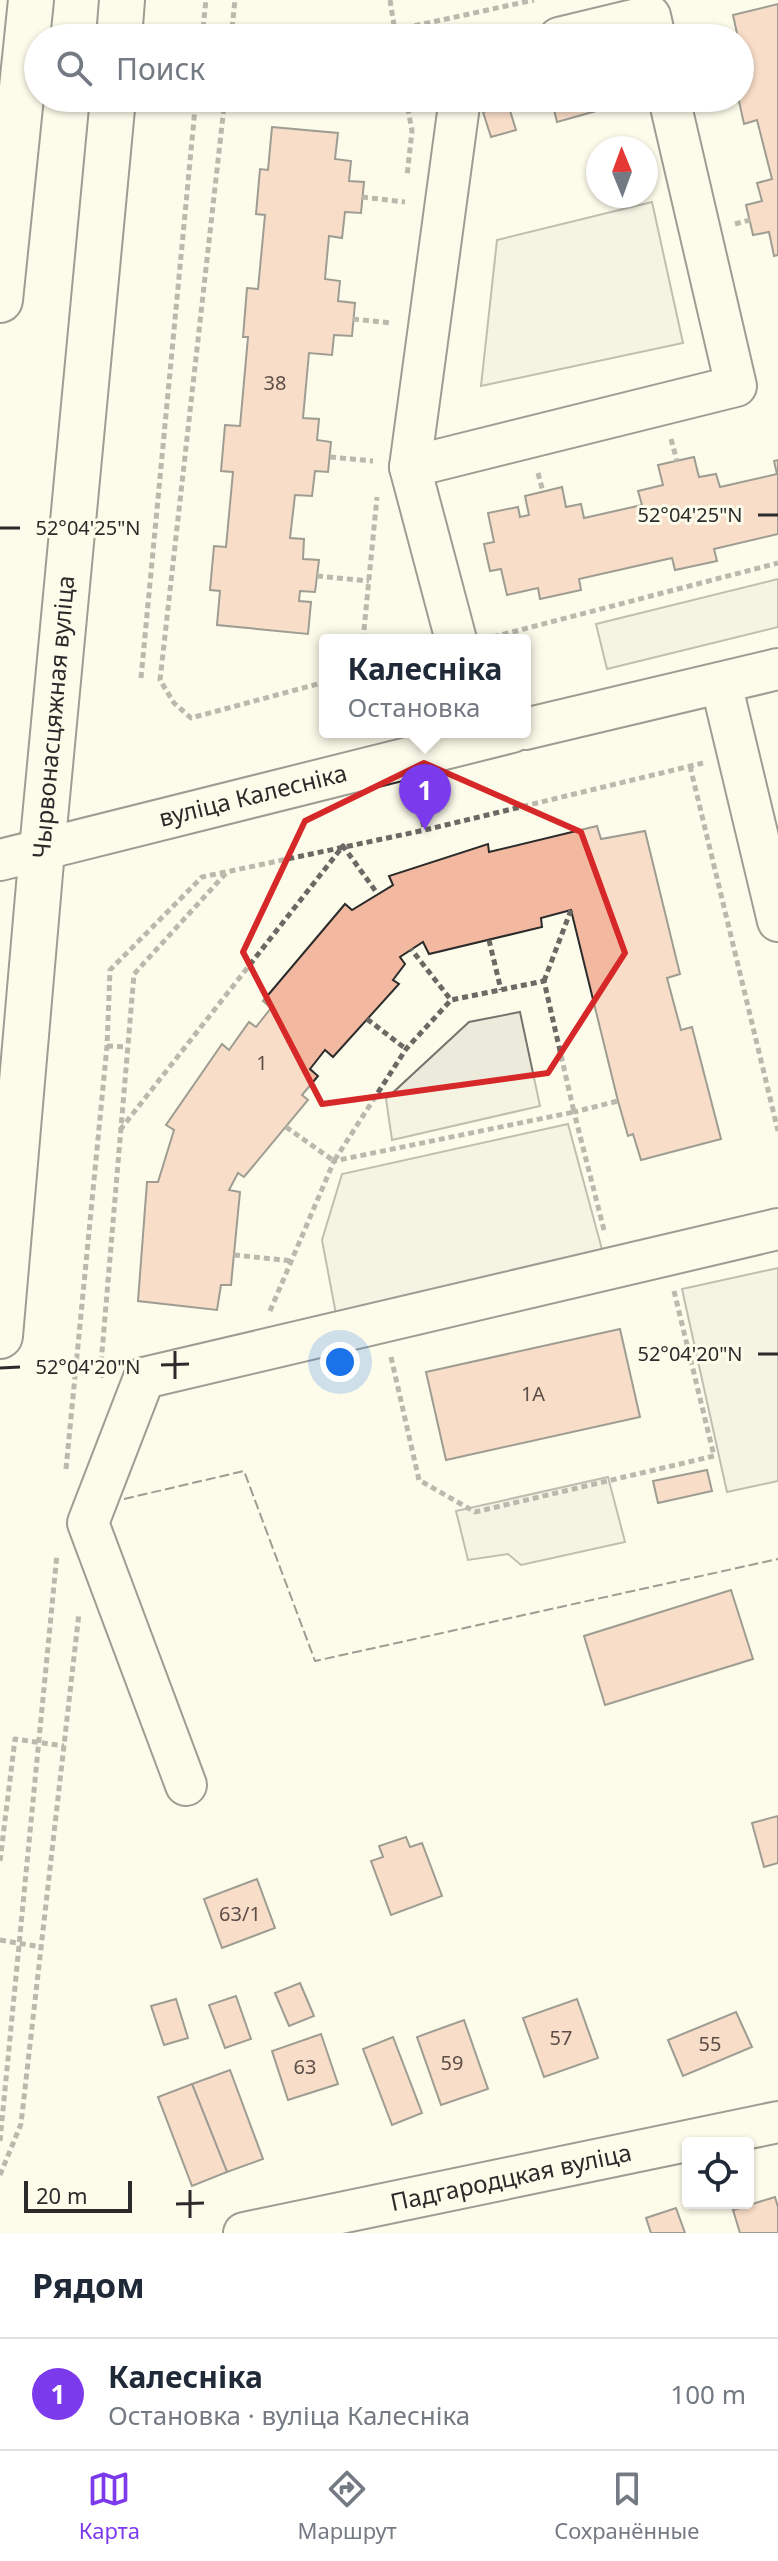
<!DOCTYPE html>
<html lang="ru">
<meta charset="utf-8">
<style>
:root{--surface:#fff;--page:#f6f6f7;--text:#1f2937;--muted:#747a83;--line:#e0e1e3;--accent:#7c3aed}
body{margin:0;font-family:"Noto Sans",sans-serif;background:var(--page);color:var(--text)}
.controls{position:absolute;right:24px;bottom:24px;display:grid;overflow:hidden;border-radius:8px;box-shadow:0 2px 6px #0004}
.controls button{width:72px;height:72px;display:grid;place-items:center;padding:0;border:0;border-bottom:2px solid var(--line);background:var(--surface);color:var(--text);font:40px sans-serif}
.compass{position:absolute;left:586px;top:136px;width:72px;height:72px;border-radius:50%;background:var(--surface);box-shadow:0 2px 6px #0004;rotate:359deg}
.scale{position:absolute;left:24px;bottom:20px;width:108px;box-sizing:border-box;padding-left:8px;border:4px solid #2b2b2b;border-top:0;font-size:22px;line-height:28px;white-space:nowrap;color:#2b2b2b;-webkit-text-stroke:6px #fdfbea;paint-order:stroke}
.you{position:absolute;left:340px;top:1362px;width:28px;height:28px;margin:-20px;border:6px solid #fff;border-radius:50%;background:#1a73e8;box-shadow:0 0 0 12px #1a73e833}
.badge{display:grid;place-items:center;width:52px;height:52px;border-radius:50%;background:var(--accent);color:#fff;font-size:26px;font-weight:700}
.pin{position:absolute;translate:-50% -66px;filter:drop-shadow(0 2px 4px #0008)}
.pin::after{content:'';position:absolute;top:42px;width:28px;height:24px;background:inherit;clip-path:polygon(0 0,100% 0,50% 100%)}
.popup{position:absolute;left:319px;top:634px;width:212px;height:104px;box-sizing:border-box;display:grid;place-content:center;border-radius:8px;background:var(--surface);filter:drop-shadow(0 2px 6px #0005);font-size:26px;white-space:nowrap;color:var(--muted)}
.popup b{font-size:30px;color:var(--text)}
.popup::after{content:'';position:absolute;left:50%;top:100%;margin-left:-16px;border:16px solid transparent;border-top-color:var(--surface)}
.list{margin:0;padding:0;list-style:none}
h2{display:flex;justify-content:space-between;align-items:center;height:104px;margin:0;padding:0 32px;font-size:34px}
h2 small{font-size:26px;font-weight:400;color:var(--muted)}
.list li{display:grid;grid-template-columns:52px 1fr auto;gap:24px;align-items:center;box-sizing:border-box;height:112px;padding:0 32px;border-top:2px solid var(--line)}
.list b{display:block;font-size:30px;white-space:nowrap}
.list p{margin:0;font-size:26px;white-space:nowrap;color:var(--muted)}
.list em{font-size:26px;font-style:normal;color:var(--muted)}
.icon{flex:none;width:44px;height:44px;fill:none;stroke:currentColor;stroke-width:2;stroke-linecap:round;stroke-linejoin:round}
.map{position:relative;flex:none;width:778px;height:2233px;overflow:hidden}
.search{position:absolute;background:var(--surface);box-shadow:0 2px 6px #0004;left:24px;right:24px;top:24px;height:88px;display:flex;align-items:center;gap:20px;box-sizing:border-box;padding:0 28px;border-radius:44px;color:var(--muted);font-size:30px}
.sheet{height:216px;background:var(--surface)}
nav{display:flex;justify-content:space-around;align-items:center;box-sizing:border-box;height:112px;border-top:2px solid var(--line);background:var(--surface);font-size:22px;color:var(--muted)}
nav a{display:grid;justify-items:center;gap:4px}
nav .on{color:var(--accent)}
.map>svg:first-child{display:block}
.green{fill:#ecebdb;stroke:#74746e;stroke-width:2}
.parking{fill:#eceadb;stroke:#74746e;stroke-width:2}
.building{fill:#f2b8a0;stroke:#2b2b2b;stroke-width:2}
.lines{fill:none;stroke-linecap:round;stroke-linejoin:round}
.minor-casing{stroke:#2b2b2b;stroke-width:44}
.major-casing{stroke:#2b2b2b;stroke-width:48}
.path{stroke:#6a6964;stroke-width:5;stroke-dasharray:6 4;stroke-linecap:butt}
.minor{stroke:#fdfbea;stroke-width:40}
.major{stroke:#fdfbea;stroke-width:44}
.fence{stroke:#2b2b2b;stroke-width:2;stroke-dasharray:10 4;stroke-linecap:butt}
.marked{fill:none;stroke:#d62828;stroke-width:6;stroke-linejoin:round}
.ticks{fill:none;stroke:#2b2b2b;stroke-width:3}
.labels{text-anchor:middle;stroke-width:6;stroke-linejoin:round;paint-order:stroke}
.number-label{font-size:20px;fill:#5d4e48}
.street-label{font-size:24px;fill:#2b2b2b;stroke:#fdfbea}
.ticks-label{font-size:20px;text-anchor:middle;fill:#2b2b2b;stroke:#fdfbea;stroke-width:6;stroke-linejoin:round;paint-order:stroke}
</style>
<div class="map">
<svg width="778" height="2233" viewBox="0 0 778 2233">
<rect width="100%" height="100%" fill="#fdfbea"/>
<g class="green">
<path d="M652 202 683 343 481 386 497 240Z"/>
<path d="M520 1012 540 1106 392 1140 386 1099 469 1022Z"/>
<path d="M608 1477 625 1542 521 1565 508 1554 468 1560 456 1511Z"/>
</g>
<g class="parking">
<path d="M778 579V627L607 669 596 624Z"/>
<path d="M568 1124 607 1268 339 1330 322 1240 342 1174Z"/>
<path d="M778 1268V1481L727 1492 682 1289Z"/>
</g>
<g class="building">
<path d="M778 4V255L774 256 769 232 753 235 746 205 762 201 757 183 772 179 757 120 744 124 739 101 723 105 722 98H740V38H738L733 15Z"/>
<path d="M551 98H604L607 108 557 122Z"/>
<path d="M508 104 516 130 491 137 483 112Z"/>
<path d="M272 127 338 133 335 159 351 161 349 181 364 182 361 213 345 212 342 238 329 236 325 279 340 281 338 301 355 303 352 336 334 335 332 355 309 353 303 418 319 419 317 440 331 442 328 472 315 471 312 496 295 495 290 538 304 539 303 559 319 560 315 592 300 591 299 601 311 602 308 634 217 625 220 591 210 590 214 546 226 547 233 472 221 471 225 425 240 426 248 337H243L247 288 258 289 265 215 256 214 260 169 268 170Z"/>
<path d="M694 457 699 477 716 474 720 487 777 474 774 461 778 460V534L714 549 717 561 675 570 672 558 579 579 581 590 540 599 538 588 507 595 501 569 490 571 484 544 494 542 488 513 518 507 520 517 529 515 525 496 562 487 566 507 581 504 584 518 642 505 638 491 663 485 658 465Z"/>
<path d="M597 826 601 839 645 831 680 974 667 978 681 1030 692 1027 721 1139 641 1160 633 1134 628 1136 618 1101 571 910 541 918 542 927 429 954 423 942 400 957 405 964 393 980 399 984 333 1057 325 1050 310 1069 318 1076 302 1095 308 1100 244 1177 238 1173 229 1190 240 1192 231 1285H221L217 1310 138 1301 147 1182H158L174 1130 166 1125 222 1044 229 1050 249 1022 256 1027 271 1008 263 1001 345 904 352 910 393 885 389 876 488 844 489 852Z"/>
<path d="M620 1329 640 1417 446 1460 426 1372Z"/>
<path d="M707 1470 712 1491 658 1503 653 1481Z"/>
<path d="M731 1590 753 1659 605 1705 584 1636Z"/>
<path d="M778 1816V1863L764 1867 752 1823Z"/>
<path d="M406 1837 410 1847 422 1843 442 1896 391 1915 371 1861 383 1857 379 1846Z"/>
<path d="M257 1879 275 1928 222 1948 204 1899Z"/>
<path d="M300 1983 314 2016 289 2026 275 1993Z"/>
<path d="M236 1996 251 2039 225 2048 209 2005Z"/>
<path d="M176 1999 188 2038 164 2045 151 2006Z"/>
<path d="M577 1999 598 2058 544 2077 523 2018Z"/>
<path d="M736 2012 752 2047 683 2076 668 2040Z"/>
<path d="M464 2020 488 2089 441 2105 417 2037Z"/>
<path d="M321 2034 338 2084 288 2100 272 2051Z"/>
<path d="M393 2037 422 2113 392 2125 363 2049Z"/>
<path d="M230 2070 263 2159 227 2172 192 2084Z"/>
<path d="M192 2084 227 2172 192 2186 158 2097Z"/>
<path d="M775 2197 778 2207V2233H740L733 2210Z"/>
<path d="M676 2208 685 2233H651L646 2218Z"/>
</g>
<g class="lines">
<defs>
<g id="minor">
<path d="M559 38 650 16 655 38"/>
<path d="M410 467 736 386 669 98"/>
<path d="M456 640 410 467 460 98"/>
<path d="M721 683 778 921"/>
<path d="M525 729 778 669"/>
<path d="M0 860 512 732"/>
<path d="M186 1785 88 1523 144 1378 778 1229"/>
<path d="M244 2233 778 2122"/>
</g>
<g id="major">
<path d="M119 38 122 0"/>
<path d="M0 300 31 0"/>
<path d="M0 1336 42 850 113 98"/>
</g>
</defs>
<use href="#minor" class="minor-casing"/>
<use href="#major" class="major-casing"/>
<g class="path">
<path d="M390 0 396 38"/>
<path d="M395 30 534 0"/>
<path d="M395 30 413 38"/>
<path d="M202 38 206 0"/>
<path d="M231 38 235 0"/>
<path d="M225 98 160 680 174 703 191 718 325 682"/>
<path d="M406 98 412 131 407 176"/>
<path d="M362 197 405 202"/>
<path d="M735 224 750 220"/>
<path d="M353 319 392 323"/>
<path d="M671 439 677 461"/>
<path d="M330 457 373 461"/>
<path d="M538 473 543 492"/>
<path d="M317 576 369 581"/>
<path d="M493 637 778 563"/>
<path d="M363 640 377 497"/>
<path d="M141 678 196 98"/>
<path d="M690 766 778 1131"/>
<path d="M414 792 425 830"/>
<path d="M489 940 501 990"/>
<path d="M544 981 571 910"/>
<path d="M367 1019 406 1049"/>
<path d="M107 1046 127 1047"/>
<path d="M286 1127 334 1161 406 1049 451 1000"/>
<path d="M120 1130 343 846 377 893"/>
<path d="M604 1230 574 1112 618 1101"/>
<path d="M234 1255 293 1261"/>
<path d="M270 1311 334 1161 574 1112 544 981 451 1000 411 949"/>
<path d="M391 1357 419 1480 475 1512 714 1456 674 1291"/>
<path d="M106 1374 100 1376 134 974 227 872"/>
<path d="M66 1469 107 1046 110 970 202 877 425 830 703 763"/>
<path d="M0 1861 15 1739 64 1746"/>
<path d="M0 1940 41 1947"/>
<path d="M0 2141 57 1554"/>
<path d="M0 2175 21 2124 79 1613"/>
</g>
<use href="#minor" class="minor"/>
<use href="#major" class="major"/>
<path class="fence" d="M124 1499 244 1471 315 1661 778 1559"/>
</g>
<path d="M0 0H778V2233H0ZM424 763 581 832 625 953 548 1073 322 1104 243 952 305 821Z" fill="#fdfbea" fill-opacity=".55" fill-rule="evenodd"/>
<path class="marked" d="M424 763 581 832 625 953 548 1073 322 1104 243 952 305 821Z"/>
<path class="ticks" d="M758 515H778M0 528H20M175 1351V1379M758 1354H778M161 1365 189 1364M0 1368 20 1367M190 2190V2218M176 2204 204 2203"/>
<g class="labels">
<g class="number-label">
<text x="275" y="390">38</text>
<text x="262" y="1070">1</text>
<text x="533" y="1401">1А</text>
<text x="240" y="1921">63/1</text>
<text x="561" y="2045">57</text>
<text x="710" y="2051">55</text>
<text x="452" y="2070">59</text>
<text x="305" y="2074">63</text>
</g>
<g class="street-label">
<text transform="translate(54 717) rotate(-85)" y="8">Чырвонасцяжная вуліца</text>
<text transform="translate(253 796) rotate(-14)" y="8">вуліца Калесніка</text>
<text transform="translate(511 2178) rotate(-12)" y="8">Падгародцкая вуліца</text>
</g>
</g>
<g class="ticks-label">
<text x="690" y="522">52°04'25"N</text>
<text x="88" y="535">52°04'25"N</text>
<text x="690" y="1361">52°04'20"N</text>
<text x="88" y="1374">52°04'20"N</text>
</g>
</svg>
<div class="controls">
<button><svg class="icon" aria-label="locate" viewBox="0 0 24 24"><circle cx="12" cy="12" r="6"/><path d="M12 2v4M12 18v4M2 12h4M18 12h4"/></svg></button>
</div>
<svg class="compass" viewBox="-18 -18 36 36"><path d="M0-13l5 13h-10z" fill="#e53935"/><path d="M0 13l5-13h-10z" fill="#747a83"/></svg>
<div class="scale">20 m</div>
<div class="you"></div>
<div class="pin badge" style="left:425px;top:830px">1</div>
<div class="popup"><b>Калесніка</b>Остановка</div>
<div class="search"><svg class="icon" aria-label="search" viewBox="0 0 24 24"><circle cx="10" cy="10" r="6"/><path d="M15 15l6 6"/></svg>Поиск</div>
</div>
<section class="sheet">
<h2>Рядом<small></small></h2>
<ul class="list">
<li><span class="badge">1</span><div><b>Калесніка</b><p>Остановка · вуліца Калесніка</p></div><em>100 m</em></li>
</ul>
</section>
<nav>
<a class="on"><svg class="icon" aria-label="map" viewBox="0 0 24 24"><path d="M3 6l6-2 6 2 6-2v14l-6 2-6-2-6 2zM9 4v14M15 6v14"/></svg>Карта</a>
<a><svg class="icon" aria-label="directions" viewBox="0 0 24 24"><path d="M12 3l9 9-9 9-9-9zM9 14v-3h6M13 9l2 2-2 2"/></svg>Маршрут</a>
<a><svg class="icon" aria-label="saved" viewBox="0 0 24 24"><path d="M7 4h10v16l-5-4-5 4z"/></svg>Сохранённые</a>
</nav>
